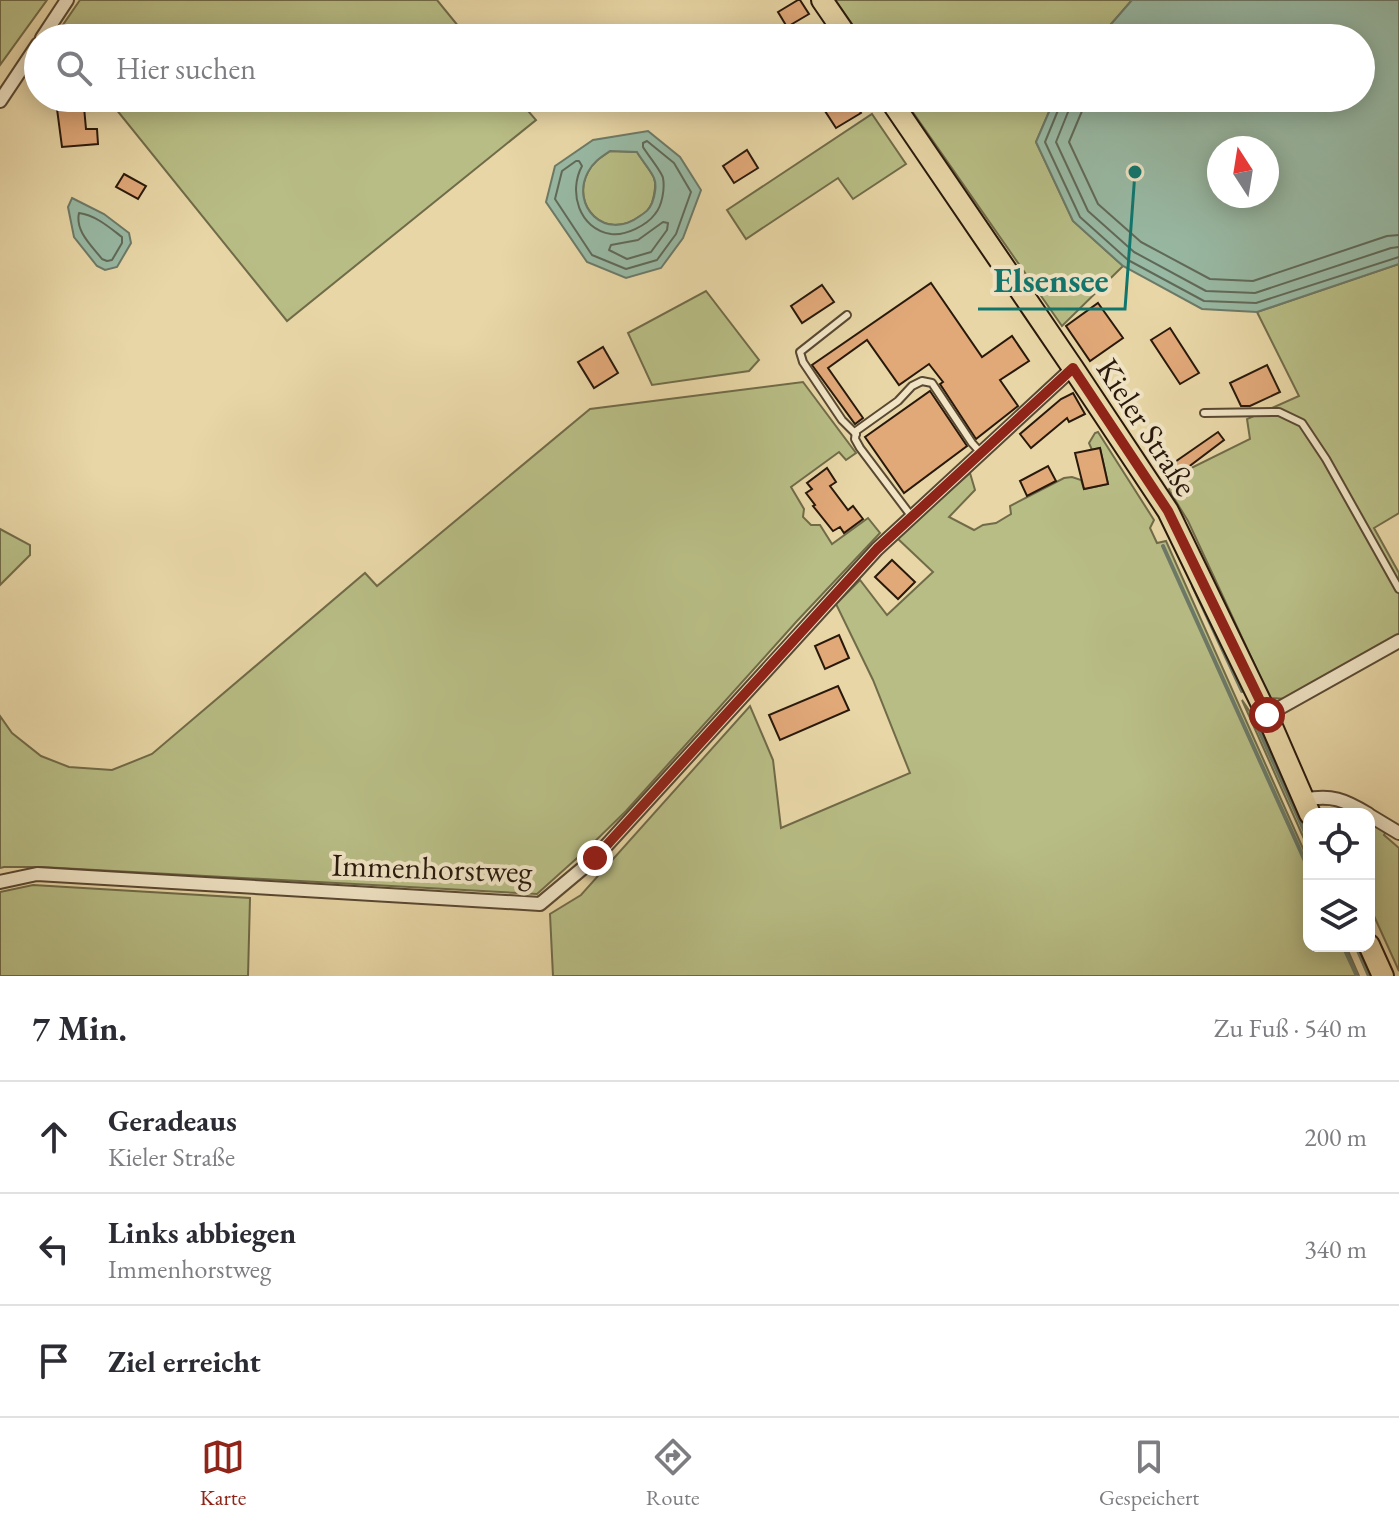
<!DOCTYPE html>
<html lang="de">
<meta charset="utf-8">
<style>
:root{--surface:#fff;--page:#f7f7f7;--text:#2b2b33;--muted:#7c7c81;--line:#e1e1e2;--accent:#8f2418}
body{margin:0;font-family:"EB Garamond",serif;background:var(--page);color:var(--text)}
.controls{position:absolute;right:24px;bottom:24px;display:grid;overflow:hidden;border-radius:16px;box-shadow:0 4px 20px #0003}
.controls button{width:72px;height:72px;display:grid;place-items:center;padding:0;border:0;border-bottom:2px solid var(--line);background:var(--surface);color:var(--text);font:40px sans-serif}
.compass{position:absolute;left:1207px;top:136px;width:72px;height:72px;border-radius:50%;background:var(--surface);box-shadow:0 4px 20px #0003;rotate:348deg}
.stop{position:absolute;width:24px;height:24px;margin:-18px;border:6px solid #8f2418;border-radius:50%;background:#fff}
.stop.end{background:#8f2418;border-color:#fff;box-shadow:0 2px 8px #0008}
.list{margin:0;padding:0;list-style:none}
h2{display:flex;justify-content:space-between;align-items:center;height:104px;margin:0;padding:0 32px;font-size:34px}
h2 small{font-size:26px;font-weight:400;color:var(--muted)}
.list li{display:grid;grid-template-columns:52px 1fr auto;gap:24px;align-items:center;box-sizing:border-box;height:112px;padding:0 32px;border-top:2px solid var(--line)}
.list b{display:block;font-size:30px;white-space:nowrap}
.list p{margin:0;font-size:26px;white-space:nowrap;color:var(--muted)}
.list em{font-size:26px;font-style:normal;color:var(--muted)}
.icon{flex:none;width:44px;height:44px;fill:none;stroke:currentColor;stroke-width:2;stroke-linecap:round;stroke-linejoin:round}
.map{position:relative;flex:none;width:1399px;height:976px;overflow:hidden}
.search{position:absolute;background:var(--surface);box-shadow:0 4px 20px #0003;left:24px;right:24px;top:24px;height:88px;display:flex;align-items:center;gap:20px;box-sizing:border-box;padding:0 28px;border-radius:44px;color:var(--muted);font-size:30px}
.sheet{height:440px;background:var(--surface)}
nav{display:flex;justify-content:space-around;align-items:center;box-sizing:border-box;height:112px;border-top:2px solid var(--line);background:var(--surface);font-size:22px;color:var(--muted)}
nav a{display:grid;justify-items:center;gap:4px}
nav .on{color:var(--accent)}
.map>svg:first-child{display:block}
.green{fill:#b8bd85;stroke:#706b48;stroke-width:2}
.water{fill:#98b9a4;stroke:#6c7967;stroke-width:2;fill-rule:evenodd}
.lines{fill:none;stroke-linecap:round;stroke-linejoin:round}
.shore{stroke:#606958;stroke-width:2}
.stream{stroke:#6c7967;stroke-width:4}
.building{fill:#e1a878;stroke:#29190c;stroke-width:2}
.lane-casing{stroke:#594832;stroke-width:10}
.street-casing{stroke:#594832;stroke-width:16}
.primary-casing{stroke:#29190c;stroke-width:24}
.lane{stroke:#f0e4c5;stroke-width:6}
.street{stroke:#f0e4c5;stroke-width:12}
.primary{stroke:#e8d6a6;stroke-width:20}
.route{stroke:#8f2418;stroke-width:10}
.labels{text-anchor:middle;stroke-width:8;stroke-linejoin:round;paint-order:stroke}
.street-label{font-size:32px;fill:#29190c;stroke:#f0e4c5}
.leader{fill:none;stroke:#0f766e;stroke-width:3}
.callout-dot{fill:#0f766e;stroke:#f0e4c5;stroke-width:3}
.callout-label{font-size:34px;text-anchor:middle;font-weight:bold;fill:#0f766e;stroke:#f0e4c5;stroke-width:8;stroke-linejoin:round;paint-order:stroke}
</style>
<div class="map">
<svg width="1399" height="976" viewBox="0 0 1399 976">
<rect width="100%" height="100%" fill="#e8d6a6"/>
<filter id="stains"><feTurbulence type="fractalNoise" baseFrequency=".0025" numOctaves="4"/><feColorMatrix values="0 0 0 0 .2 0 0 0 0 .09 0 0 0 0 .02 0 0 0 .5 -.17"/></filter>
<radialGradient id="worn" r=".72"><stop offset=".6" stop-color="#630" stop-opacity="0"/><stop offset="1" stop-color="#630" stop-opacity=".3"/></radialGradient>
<g class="green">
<path d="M0 0H47L0 65Z"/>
<path d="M80 0H437L468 38H59L56 35Z"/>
<path d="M835 0H1132L1099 38H862Z"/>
<path d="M107 98H517L536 120 287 321Z"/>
<path d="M903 98H1055L1036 142 1073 221 1123 266 1062 326Z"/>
<path d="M872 114 906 164 853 199 838 178 746 239 727 210Z"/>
<path d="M610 151 637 152C641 159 652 172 654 178 657 185 654 196 652 203 649 210 646 212 640 216 605 242 570 205 588 172 593 162 601 157 610 151Z"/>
<path d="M1399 264V513L1374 528 1399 573V635L1288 699 1270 698 1188 521 1169 490 1173 477 1250 439 1247 419 1299 396 1257 312Z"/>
<path d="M706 291 759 360 749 371 652 385 628 333Z"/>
<path d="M803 382 856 453 846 460 839 452 791 487 804 509 803 517 811 525H820L832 544 868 518 880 533 797 621 626 811 586 850 537 894 41 867H4L0 868V716L12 733 41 756 69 767 112 770 152 754 365 573 377 586 590 409Z"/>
<path d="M1098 432 1154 520 1150 528 1157 543 1166 541 1309 862V946H1346L1359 976H553L550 914 581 895 750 706 773 760 781 828 910 773 873 680 836 604 860 580 887 615 933 572 897 538 970 473 975 490 949 517 974 530 983 525 996 523 1011 514 1010 506 1064 478 1072 477 1081 480 1084 489 1108 484 1100 448 1092 450 1089 443 1095 433Z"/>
<path d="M0 529 30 545V555L0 585Z"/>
<path d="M1242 700 1255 719 1260 721 1268 736 1309 830V850Z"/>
<path d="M1369 818 1387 830 1384 835 1399 848V971L1369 905Z"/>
<path d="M33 885 250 898 248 976H0V892Z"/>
</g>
<g class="water">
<path d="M1132 0H1399V264L1257 312 1202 309 1123 266 1073 221 1036 142 1055 98H1361V38H1099ZM1219 148H1267V196H1219Z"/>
<path d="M648 131 680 157 701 190 683 238 661 268 626 278 587 262 546 202 555 166 593 140ZM610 151 637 152C641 159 652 172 654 178 657 185 655 196 652 203 649 210 646 212 640 216 605 242 570 206 588 172 593 162 601 157 610 151Z"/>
<path d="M72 198 104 214 129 233 131 243 117 267 105 270 97 266 74 237 68 207Z"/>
</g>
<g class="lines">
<g class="shore">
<path d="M1061 98V103L1045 142 1080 217 1128 260 1204 301 1256 303 1399 257"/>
<path d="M1072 98 1070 107 1056 142 1088 211 1134 252 1206 291 1255 293 1391 248 1399 247"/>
<path d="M1084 98 1082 111 1069 142 1098 204 1141 242 1210 279 1253 281 1387 236 1399 235"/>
<path d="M647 141 674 163 691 192 676 234 657 260 626 269 592 255 555 199 562 171 576 161H579L582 166C568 192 579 229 611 234 626 236 647 225 655 214 662 206 665 189 663 178 662 172 647 154 643 147V143Z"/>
<path d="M79 213C95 215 109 227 122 237V243L112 260 107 261 102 259C91 245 75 231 79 213Z"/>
<path d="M663 222 668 223 667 230 651 252 627 259 609 250 611 245 638 240Z"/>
</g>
<g class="stream">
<path d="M1163 546 1309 870"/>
<path d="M1193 586 1242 691"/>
<path d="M1258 728 1309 841"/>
<path d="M1343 946 1357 976"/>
<path d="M1356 946 1369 976"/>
</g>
</g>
<g class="building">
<path d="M798 0H800L809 14 787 27 778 12Z"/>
<path d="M847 98H852L861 113 836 128 825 111Z"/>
<path d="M84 107 86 129H97L98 144 62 147 57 109Z"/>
<path d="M747 150 758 168 734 183 723 166Z"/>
<path d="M124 174 146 186 138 199 116 187Z"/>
<path d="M931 283 982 357 1012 336 1029 361 1000 380 1018 406 976 439 940 384 943 382 929 364 899 385 867 340 828 368 863 418 855 424 812 365Z"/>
<path d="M822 285 834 302 802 323 791 306Z"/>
<path d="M1098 303 1123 338 1090 361 1066 326Z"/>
<path d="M1170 328 1199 373 1180 384 1151 340Z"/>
<path d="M603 347 618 373 594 388 578 362Z"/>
<path d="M1267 365 1280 392 1250 406H1241L1230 383Z"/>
<path d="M930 391 967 446 904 493 865 437Z"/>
<path d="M1073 393 1085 414 1069 422 1067 418 1031 448 1020 434 1061 399Z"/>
<path d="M1218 432 1224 440 1179 474 1172 464Z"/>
<path d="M1100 448 1108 484 1084 489 1075 453Z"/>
<path d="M1048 466 1056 481 1027 496 1020 481Z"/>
<path d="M827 468 836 482 830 486 848 510 853 506 863 519 844 533 840 527 833 531 813 506 815 505 806 493 812 489 807 483Z"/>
<path d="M892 560 915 582 898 599 875 577Z"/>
<path d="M839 635 849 658 825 669 815 646Z"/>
<path d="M838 686 849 710 780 740 769 715Z"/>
</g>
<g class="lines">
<defs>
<g id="lane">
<path d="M847 315 800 352 803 362 842 420 856 434"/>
<path d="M1204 413 1279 412 1302 423 1326 459 1399 589"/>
<path d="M912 517 860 448 855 439 856 431 898 401 912 386 922 381 932 383 972 443 981 453"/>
</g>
<g id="street">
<path d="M42 38 67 0"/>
<path d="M0 101 38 44"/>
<path d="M1267 715 1399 641"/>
<path d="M1304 800C1331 794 1345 800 1368 814"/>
<path d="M1369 815 1399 833"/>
<path d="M0 882 37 874 540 904 595 858 877 549 1073 368"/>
</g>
<g id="primary">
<path d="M822 0 848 38"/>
<path d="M889 98 1073 368 1168 511 1267 715 1310 814"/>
<path d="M1369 945 1383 976"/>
</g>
</defs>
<use href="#lane" class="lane-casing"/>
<use href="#street" class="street-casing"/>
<use href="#primary" class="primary-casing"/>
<use href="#lane" class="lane"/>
<use href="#street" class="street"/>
<use href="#primary" class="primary"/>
</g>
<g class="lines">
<path class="route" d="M595 858 877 549 1073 368 1168 511 1267 715"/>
</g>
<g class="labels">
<g class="street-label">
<text transform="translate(1147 427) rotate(57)" y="11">Kieler Straße</text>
<text transform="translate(432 868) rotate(2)" y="11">Immenhorstweg</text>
</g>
</g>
<path class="leader" d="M1135 172L1125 309H978"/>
<circle class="callout-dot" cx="1135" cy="172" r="8"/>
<g class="callout-label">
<text x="1051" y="292">Elsensee</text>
</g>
<rect width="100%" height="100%" filter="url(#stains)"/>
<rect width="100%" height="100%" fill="url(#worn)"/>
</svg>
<div class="controls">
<button><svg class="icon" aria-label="locate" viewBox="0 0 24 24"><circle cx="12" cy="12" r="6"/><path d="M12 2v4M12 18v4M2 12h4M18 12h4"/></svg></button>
<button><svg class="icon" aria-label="layers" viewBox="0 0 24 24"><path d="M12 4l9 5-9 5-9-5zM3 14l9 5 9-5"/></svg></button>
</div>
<svg class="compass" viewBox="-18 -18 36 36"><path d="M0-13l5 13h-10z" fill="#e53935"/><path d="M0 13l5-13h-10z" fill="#7c7c81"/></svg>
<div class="stop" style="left:1267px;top:715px"></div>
<div class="stop end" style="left:595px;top:858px"></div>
<div class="search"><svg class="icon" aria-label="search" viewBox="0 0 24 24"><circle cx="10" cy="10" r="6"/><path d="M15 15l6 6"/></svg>Hier suchen</div>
</div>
<section class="sheet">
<h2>7 Min.<small>Zu Fuß · 540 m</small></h2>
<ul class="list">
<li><svg class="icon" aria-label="ahead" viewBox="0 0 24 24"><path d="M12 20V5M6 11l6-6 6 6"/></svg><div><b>Geradeaus</b><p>Kieler Straße</p></div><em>200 m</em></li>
<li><svg class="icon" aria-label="left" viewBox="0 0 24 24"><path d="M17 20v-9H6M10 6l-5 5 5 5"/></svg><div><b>Links abbiegen</b><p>Immenhorstweg</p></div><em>340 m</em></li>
<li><svg class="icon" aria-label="arrive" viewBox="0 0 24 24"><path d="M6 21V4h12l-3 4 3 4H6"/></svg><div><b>Ziel erreicht</b></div></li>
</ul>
</section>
<nav>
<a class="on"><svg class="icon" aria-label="map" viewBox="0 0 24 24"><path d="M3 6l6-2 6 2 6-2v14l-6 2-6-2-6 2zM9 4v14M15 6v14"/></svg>Karte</a>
<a><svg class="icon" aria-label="directions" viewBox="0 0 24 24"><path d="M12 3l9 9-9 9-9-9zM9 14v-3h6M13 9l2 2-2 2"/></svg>Route</a>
<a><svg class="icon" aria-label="saved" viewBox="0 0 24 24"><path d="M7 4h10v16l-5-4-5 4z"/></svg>Gespeichert</a>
</nav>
